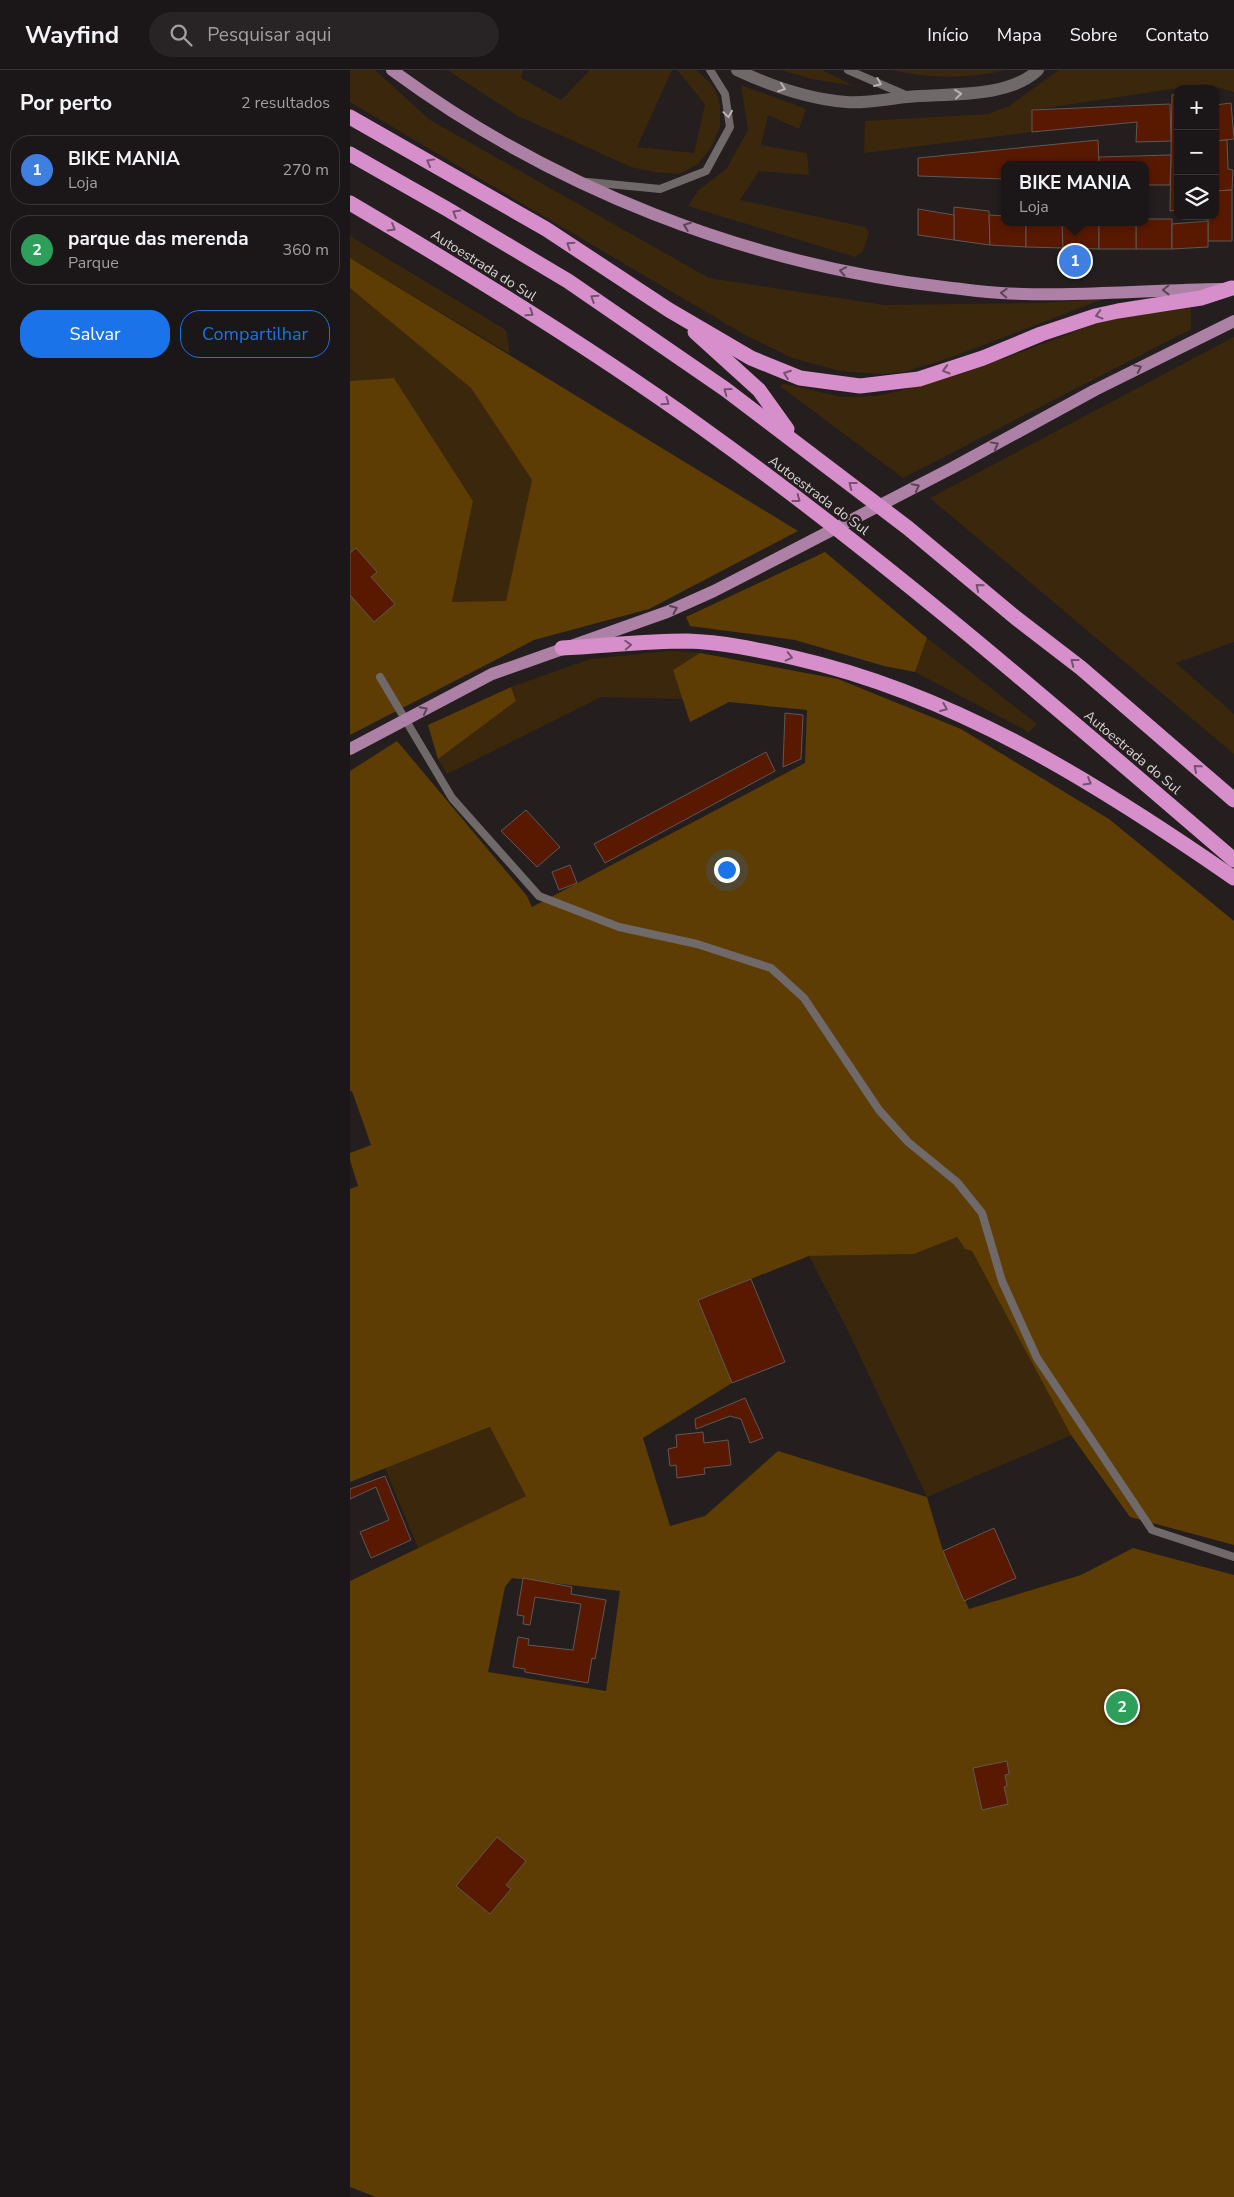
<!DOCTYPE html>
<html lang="pt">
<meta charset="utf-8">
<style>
:root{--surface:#1b1617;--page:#282324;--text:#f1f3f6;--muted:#a09fa1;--line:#393536;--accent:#1a73e8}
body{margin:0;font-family:"Nunito Sans",sans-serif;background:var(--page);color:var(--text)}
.controls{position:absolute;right:15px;top:15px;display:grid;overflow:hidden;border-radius:10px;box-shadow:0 1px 4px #0004}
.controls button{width:45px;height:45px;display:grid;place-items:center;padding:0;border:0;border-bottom:1px solid var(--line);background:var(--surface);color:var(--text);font:25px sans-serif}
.you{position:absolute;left:376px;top:799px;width:18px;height:18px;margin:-12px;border:4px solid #fff;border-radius:50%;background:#1a73e8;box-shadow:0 0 0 8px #1a73e833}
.badge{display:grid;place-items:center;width:32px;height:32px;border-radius:50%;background:var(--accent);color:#fff;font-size:16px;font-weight:700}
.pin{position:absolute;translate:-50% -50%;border:2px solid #fff;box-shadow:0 1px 5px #0006}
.popup{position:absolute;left:651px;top:91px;width:148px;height:65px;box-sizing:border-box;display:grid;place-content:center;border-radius:10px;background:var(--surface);filter:drop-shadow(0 1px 4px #0005);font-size:16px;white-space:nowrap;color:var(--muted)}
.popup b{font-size:19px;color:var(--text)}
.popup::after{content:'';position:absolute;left:50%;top:100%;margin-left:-10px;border:10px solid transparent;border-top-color:var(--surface)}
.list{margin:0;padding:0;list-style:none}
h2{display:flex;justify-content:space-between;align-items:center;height:65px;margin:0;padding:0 20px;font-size:21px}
h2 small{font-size:16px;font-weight:400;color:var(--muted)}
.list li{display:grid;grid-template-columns:32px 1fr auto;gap:15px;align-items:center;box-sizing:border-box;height:70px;margin:0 10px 10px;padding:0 10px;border:1px solid var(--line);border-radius:20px}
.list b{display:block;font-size:19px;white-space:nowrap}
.list p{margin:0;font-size:16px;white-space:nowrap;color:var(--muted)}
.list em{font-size:16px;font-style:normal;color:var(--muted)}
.actions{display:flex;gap:10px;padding:15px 20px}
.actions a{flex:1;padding:11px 0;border:1px solid var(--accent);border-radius:20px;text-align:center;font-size:18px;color:var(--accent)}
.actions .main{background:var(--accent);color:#fff}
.icon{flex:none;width:28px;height:28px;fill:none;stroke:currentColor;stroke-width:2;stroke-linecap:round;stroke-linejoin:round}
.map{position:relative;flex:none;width:884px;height:2127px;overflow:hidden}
header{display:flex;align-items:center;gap:30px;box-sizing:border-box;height:70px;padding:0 25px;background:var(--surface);border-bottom:1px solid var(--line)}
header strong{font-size:24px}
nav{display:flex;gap:28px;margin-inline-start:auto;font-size:18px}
.search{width:350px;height:45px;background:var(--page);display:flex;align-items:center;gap:12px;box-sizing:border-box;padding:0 18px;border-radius:28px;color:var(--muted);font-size:19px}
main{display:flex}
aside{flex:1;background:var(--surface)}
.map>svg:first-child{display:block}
.green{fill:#3b280c}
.forest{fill:#5e3d04;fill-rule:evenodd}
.building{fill:#591900;stroke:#5e5856}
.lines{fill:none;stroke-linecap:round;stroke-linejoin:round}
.service{stroke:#6f696a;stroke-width:8}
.minor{stroke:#6f696a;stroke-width:12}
.primary{stroke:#ad80a5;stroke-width:12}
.motorway{stroke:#d78fcc;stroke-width:15}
.oneway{stroke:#b8b4b5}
.oneway2{stroke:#75516d}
.oneway3{stroke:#5b4555}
.labels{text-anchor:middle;stroke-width:5;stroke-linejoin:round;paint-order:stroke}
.street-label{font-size:14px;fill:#d8d4d5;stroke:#241e1f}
</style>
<header>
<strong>Wayfind</strong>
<div class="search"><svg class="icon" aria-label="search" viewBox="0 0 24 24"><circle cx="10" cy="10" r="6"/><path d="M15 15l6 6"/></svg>Pesquisar aqui</div>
<nav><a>Início</a><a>Mapa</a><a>Sobre</a><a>Contato</a></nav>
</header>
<main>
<aside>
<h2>Por perto<small>2 resultados</small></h2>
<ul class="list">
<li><span class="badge" style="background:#3f7fe0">1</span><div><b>BIKE MANIA</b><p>Loja</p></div><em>270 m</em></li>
<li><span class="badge" style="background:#2e9e5b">2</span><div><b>parque das merenda</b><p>Parque</p></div><em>360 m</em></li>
</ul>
<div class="actions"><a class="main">Salvar</a><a>Compartilhar</a></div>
</aside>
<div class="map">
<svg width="884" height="2127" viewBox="0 0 884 2127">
<rect width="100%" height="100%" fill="#241e1f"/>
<g class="green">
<path d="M0 0H25L80 50 359 208 535 235 694 233 753 229 602 287 554 302 531 304 490 301 442 288 397 266 0 32Z"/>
<path d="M97 0H173L171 8 211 30 240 0H322L287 77 344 83 355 34 327 0H346L360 12 367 24 370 37V57L361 77 348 94 329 104 304 102 281 97 168 46Z"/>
<path d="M431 0H472L504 16 462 9Z"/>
<path d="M542 0H656C619 9 579 9 542 0Z"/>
<path d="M709 0H884V22L855 14 682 40V62L514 83 515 51 638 44 659 36Z"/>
<path d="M391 15 456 39 449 59 418 45 411 75 457 83 459 105 409 101 390 130 515 157 519 162 513 181 505 187 338 136 348 121 377 98 398 60Z"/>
<path d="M0 166 156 260 160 284 0 188Z"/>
<path d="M0 218 14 228 121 318 182 410 156 531 102 533 123 431 44 308 0 311Z"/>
<path d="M841 238V259L553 408 430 316 435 314 492 327 526 326 545 322 658 287 755 250Z"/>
<path d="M884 267V572L826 593 884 644V684L580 428Z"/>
<path d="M577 568 687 654 679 662 565 602Z"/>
<path d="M320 581 350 583 323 600 333 629 251 627 97 704 88 689 166 631 161 617 240 589Z"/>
<path d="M607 1167 615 1179 622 1181 722 1365 577 1427 498 1261 459 1186 564 1184Z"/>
<path d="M141 1357 177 1426 68 1478 35 1398Z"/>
</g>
<g class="forest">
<path d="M0 188 448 461 299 539 184 570 0 665V311L44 308 123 431 102 532 156 531 182 410 121 318 0 218Z"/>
<path d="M475 482 577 568 565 602 534 596 445 570 340 556 336 547Z"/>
<path d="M350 583 488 609 611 659 759 749 884 851V1475L780 1447 721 1365 622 1181 615 1179 607 1167 564 1184 459 1186 348 1230 382 1313 293 1368 320 1456 355 1446 428 1381 577 1427 593 1481 619 1539 731 1505 783 1478 884 1505V2127H26L0 2117V1511L176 1426 140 1357 0 1412V1119L8 1116 0 1090V1083L21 1075 2 1021H0V701L47 671 177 826 182 837 455 693 457 640 379 632 340 652 323 600ZM162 1508 270 1521 256 1621 138 1602 155 1517Z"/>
<path d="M161 617 166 631 88 689 78 655Z"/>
</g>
<g class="building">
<path d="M828 24V140L820 141 822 25Z"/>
<path d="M881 33 884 69 865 71V35Z"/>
<path d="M820 34 821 71 786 72 787 52 682 62V40Z"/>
<path d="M748 70 749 95H655V109L568 106V88Z"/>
<path d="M877 70 878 99 883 100 882 120 865 121V71Z"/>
<path d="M821 85 820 115H795V95H749V87Z"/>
<path d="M882 120V171H858V146H865V121Z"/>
<path d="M604 137 639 141 640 175 604 170Z"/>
<path d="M568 139 604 145V170L568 165Z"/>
<path d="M639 145 655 146V152H676V177L640 175Z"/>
<path d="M795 149H822V179H786V152H795Z"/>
<path d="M858 151V177L822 179V154Z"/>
<path d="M676 152H712L713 178 676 177Z"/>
<path d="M712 152H749V179L713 178Z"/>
<rect x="749" y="152" width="37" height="27"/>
<path d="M6 478 27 502 21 507 45 534 24 552 0 525V483Z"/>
<path d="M435 643 453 645 451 689 433 697Z"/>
<path d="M416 682 425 701 255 793 244 774Z"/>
<path d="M176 740 210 777 187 797 151 761Z"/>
<path d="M220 795 227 813 209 820 202 802Z"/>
<path d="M401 1209 435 1292 382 1313 348 1230Z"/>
<path d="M395 1328 413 1368 400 1373 391 1349 380 1346 346 1359 345 1349Z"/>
<path d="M353 1362 354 1373 378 1370 381 1395 354 1398 355 1404 327 1408 326 1395 320 1396 318 1379 327 1377 326 1365Z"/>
<path d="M35 1406 61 1470 21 1488 10 1462 39 1450 26 1417 0 1429V1419Z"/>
<path d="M644 1458 666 1508 614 1531 593 1481Z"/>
<path d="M173 1508 222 1517 221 1524 256 1530 245 1589 242 1588 238 1613 175 1602V1599L163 1597 168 1567 179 1569 178 1575 223 1580 231 1534 185 1527 180 1555 173 1554 174 1546 167 1545Z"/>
<path d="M657 1691 659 1704 655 1705 657 1716 654 1717 658 1734 632 1740 623 1698Z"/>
<path d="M147 1767 176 1791 156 1815 161 1819 140 1844 106 1816Z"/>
</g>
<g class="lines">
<g class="service">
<path d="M498 0 558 26"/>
<path d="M238 112 310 119 356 101 380 57 375 24 360 0"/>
<path d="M30 607 102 728 189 826 269 857 347 874 421 898 454 928 529 1040 558 1072 607 1112 632 1143 652 1211 687 1288 802 1460 884 1487"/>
</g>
<path class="minor" d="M387 0C421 16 458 29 496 32 515 34 537 29 557 27 596 23 658 29 688 0"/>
<g class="primary">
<path d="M42 0C202 118 396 194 594 217 613 219 632 222 651 223 724 227 798 220 871 219"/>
<path d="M0 679 142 604 317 542 364 521 602 398 745 320 884 251"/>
</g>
<g class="motorway">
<path d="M0 47 196 159 319 240 401 288 450 308 510 316 569 309 633 288 691 264 745 246 768 241 851 228 882 218"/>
<path d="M0 84 97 139 218 211 375 319 558 458 666 548 731 598 884 730"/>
<path d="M0 133C119 203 238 276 351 357 537 490 710 641 884 790"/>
<path d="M345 262 409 320 437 359"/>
<path d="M212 578C253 576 295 571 337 571 373 572 409 580 445 588 607 625 748 714 884 808"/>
</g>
</g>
<defs><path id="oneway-chevron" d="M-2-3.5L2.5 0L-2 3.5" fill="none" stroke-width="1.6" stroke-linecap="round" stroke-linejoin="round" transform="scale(1.25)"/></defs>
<g class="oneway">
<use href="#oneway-chevron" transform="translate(528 13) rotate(23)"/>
<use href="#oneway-chevron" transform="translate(432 18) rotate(19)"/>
<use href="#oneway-chevron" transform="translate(608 24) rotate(-6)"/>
<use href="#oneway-chevron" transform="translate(378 44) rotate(82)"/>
</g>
<g class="oneway2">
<use href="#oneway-chevron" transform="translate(80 92) rotate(-151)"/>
<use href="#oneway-chevron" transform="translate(106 143) rotate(-149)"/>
<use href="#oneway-chevron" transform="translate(42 158) rotate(31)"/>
<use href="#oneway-chevron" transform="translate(220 175) rotate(-147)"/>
<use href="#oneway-chevron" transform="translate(244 228) rotate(-147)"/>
<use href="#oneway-chevron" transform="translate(180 243) rotate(33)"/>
<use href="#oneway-chevron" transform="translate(749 245) rotate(165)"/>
<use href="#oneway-chevron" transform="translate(596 300) rotate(163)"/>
<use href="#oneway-chevron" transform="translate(437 304) rotate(-160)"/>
<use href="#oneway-chevron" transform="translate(377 321) rotate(-144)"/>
<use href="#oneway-chevron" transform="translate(316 332) rotate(35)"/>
<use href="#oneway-chevron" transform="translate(502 415) rotate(-142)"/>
<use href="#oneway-chevron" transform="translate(447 429) rotate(37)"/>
<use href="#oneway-chevron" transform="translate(629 517) rotate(-140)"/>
<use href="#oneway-chevron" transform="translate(278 575) rotate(-3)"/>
<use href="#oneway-chevron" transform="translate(439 587) rotate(13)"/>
<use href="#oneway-chevron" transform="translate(724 592) rotate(-142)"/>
<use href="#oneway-chevron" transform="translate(594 638) rotate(23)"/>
<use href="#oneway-chevron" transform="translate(847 698) rotate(-139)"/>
<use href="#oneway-chevron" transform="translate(738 712) rotate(31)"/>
</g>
<g class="oneway3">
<use href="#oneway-chevron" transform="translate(337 156) rotate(-159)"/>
<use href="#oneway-chevron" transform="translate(493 201) rotate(-169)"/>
<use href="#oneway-chevron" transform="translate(816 220) rotate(179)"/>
<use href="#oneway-chevron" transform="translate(654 223) rotate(-177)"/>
<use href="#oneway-chevron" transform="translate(788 298) rotate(-27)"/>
<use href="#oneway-chevron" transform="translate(645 375) rotate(-29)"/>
<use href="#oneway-chevron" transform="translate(566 417) rotate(-27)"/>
<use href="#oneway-chevron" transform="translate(324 539) rotate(-24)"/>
<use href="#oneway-chevron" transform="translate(74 640) rotate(-28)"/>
</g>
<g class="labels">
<g class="street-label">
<text transform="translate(134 195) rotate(32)" y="5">Autoestrada do Sul</text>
<text transform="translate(469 425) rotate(37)" y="5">Autoestrada do Sul</text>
<text transform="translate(783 682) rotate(40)" y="5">Autoestrada do Sul</text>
</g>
</g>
</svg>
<div class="controls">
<button>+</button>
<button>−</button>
<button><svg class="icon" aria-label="layers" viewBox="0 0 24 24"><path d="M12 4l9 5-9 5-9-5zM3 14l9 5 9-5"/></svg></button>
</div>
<div class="you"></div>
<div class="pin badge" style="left:725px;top:191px;background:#3f7fe0">1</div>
<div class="popup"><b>BIKE MANIA</b>Loja</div>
<div class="pin badge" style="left:772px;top:1637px;background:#2e9e5b">2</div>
</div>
</main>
